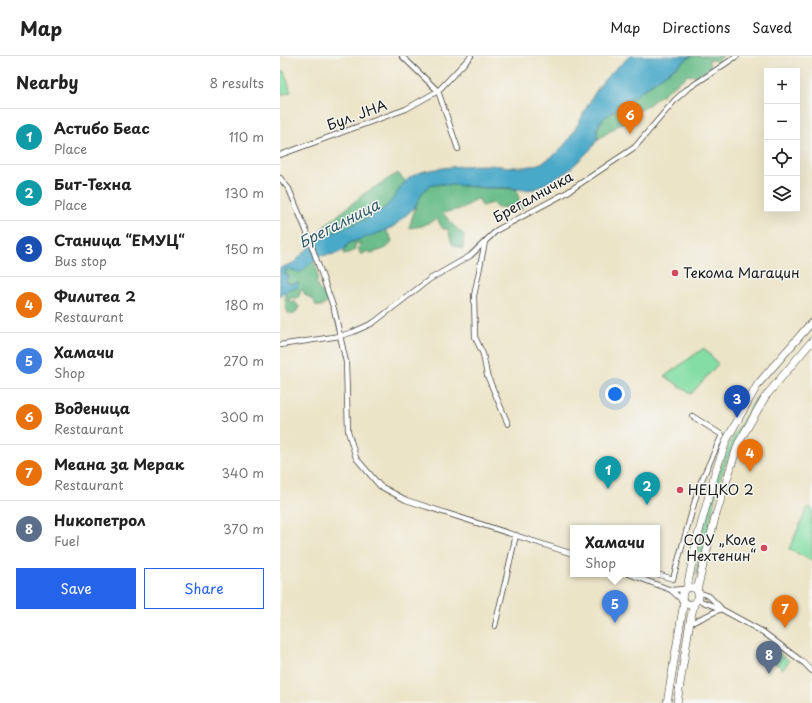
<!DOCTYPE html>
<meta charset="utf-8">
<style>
:root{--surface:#fff;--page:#f2f2f2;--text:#222;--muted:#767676;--line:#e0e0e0;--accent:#2563eb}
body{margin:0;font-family:"Playpen Sans",sans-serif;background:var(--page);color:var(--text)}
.controls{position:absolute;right:12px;top:12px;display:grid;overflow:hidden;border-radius:0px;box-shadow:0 4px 16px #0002}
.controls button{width:36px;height:36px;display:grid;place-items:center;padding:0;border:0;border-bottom:1px solid var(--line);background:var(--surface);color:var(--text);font:20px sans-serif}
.you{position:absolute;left:335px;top:338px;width:14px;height:14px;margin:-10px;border:3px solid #fff;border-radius:50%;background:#1a73e8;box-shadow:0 0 0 6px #1a73e833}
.badge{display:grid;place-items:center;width:26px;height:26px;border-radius:50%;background:var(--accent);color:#fff;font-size:13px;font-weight:700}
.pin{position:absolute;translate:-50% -33px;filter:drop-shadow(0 1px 2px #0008)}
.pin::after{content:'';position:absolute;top:21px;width:14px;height:12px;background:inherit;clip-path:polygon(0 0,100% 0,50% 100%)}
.popup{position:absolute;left:290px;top:469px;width:90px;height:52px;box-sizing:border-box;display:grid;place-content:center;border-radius:0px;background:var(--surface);filter:drop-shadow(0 1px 3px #0005);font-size:13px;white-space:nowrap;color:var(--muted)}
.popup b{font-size:15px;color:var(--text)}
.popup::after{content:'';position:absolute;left:50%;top:100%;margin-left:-8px;border:8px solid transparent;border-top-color:var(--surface)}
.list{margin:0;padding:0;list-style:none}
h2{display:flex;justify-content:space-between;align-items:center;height:52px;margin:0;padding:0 16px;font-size:17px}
h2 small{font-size:13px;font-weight:400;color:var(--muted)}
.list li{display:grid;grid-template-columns:26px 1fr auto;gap:12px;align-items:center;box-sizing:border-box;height:56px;padding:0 16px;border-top:1px solid var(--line)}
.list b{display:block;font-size:15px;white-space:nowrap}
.list p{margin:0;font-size:13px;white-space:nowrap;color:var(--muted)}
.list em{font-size:13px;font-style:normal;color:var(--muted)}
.actions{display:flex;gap:8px;padding:12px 16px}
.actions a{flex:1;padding:9px 0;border:1px solid var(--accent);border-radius:0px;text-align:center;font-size:14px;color:var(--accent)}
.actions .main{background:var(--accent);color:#fff}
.icon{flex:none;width:22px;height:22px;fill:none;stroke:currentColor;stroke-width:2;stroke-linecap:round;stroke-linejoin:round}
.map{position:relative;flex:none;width:532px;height:647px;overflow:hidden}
header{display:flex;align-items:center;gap:24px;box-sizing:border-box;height:56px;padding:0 20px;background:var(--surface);border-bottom:1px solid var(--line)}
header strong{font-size:19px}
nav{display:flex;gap:22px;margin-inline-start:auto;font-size:14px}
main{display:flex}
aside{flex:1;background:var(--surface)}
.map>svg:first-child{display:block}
.green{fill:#84dea4;stroke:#507d60}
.forest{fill:#6bbd8a;stroke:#446c53}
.water{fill:#49a9c8;stroke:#326272}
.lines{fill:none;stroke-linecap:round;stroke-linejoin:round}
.street-casing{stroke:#3b3a36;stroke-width:6}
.secondary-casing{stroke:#3b3a36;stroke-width:8}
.street{stroke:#fff;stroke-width:4.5}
.secondary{stroke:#fff;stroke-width:7}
.poi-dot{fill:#d1495b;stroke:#f6f6f2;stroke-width:1.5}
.labels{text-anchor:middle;stroke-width:3;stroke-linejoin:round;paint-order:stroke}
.street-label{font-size:14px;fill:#1c1c1c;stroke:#f6f6f2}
.poi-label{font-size:14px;fill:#1c1c1c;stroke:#f6f6f2;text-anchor:start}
.water-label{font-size:15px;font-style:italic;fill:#305b69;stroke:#f6f6f2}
</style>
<header>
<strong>Map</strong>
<nav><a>Map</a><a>Directions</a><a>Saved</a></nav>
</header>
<main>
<aside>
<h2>Nearby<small>8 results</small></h2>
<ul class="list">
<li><span class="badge" style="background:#0f9aa8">1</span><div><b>Астибо Беас</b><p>Place</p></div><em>110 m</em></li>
<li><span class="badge" style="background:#0f9aa8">2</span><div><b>Бит-Техна</b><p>Place</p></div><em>130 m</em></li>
<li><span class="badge" style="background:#1a4fb4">3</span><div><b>Станица “ЕМУЦ“</b><p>Bus stop</p></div><em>150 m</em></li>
<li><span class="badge" style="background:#e8710a">4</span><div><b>Филитеа 2</b><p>Restaurant</p></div><em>180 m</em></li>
<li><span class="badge" style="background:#3f7fe0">5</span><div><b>Хамачи</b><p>Shop</p></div><em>270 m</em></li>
<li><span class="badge" style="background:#e8710a">6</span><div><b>Воденица</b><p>Restaurant</p></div><em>300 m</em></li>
<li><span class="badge" style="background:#e8710a">7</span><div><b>Меана за Мерак</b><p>Restaurant</p></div><em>340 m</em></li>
<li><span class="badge" style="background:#5c6f8a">8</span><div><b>Никопетрол</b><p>Fuel</p></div><em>370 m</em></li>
</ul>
<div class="actions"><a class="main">Save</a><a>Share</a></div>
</aside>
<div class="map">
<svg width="532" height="647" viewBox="0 0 532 647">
<rect width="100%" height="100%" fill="#f6f6f2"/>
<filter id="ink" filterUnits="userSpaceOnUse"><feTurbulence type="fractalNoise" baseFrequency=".025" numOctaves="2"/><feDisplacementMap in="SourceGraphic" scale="8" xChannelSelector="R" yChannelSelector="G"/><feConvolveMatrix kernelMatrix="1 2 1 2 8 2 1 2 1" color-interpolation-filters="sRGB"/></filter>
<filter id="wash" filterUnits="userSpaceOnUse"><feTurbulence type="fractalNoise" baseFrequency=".012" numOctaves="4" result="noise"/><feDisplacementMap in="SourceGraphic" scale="16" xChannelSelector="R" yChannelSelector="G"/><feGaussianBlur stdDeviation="0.9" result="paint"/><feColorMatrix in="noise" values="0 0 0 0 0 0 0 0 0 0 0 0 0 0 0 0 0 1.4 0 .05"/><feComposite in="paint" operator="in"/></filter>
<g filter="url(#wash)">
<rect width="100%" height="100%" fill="#ece4c7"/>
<g class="green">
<path d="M4 15 11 36 0 39V16Z"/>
<path d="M424 292 438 308 411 338 385 320Z"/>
<path d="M476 342 478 343C464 368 450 393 441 420 431 453 426 487 416 520L421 481 438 418 450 387Z"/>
<path d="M528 451 532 453V505L509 493Z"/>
<path d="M489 590 509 605 503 613 483 598Z"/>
</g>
<g class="forest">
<path d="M411 0H443L436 5 428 3 431 11 417 20 408 19 368 49 317 84C316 74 318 68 325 61Z"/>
<path d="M118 117 125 125 113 143 102 154 92 160 44 181 41 173 85 137Z"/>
<path d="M161 128 207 132 236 133 242 154 236 150 217 152 212 147 202 150 198 142 184 152 163 157 173 169 184 179 183 193 172 188 168 173H163L157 163 142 170 129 172C132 162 139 136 148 130 151 128 157 129 161 128Z"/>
<path d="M106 174 112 184C109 194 100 194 91 197L88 195 81 199 78 192 81 187 75 188C76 197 70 196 64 198V194L69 187Z"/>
<path d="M33 205C35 208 37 211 37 215 40 225 32 225 41 236H45L49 245 43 250H36L34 244 25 239 23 234H21L19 240 17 243 11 241 9 246H15L19 251 16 256 13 259 8 257 6 251 5 236 8 233H14V228L7 226 6 224 9 220 4 216 6 214 10 213 20 216Z"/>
</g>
<path class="water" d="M350 0H411L325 61 320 66 317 73V84L311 93 287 116 267 127 255 133 245 134 228 132H207L161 128 149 130 143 136 135 151 113 171 94 179 69 187 64 194 56 198 40 200 21 216C16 217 11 212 6 214L5 217 9 220 6 224 7 226 12 228 18 226 19 229 15 233H8L0 241V212L8 209 13 207C23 198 31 188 43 181 62 171 85 166 103 153 121 139 119 121 145 115 165 111 187 109 208 109 229 110 245 115 265 105 293 90 301 57 318 32 326 20 339 10 350 0Z"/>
</g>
<g filter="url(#ink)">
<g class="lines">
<defs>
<g id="street">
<path d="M122 0 158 35 178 93"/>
<path d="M0 99 126 53 158 35 191 0"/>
<path d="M0 122 9 133 26 174 54 253 66 306 68 375 76 402 100 430 126 444 293 498"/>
<path d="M205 186 194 240 195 281 203 298 207 319 228 368"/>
<path d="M0 289 60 280 73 276 93 267 150 223 190 200 217 174 286 137 355 91 395 44 406 34 457 0"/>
<path d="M349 518 391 534 402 544"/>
<path d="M377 518 393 523 419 430 442 379 412 360"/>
<path d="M391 534 404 533"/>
<path d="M418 536 429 540 440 551"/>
<path d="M418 544 441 553 483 576 524 607 532 615"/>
<path d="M409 568 441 553"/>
<path d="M215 570 236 479"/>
</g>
<g id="secondary">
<path d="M407 532 416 487 435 417 447 383 478 328 532 266"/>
<path d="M417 534 435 462 458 388 485 341 532 285"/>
<path d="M387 647 404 546"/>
<path d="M397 647 410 565 414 548 419 541 417 534C412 530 406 531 403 536L402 544 409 549 414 548"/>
</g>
</defs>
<use href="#street" class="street-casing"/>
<use href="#secondary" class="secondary-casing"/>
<use href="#street" class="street"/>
<use href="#secondary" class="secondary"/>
</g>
</g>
<g class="poi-dot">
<circle cx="395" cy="217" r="4"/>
<circle cx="400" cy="434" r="4"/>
<circle cx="484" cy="492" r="4"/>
</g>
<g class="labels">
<g class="street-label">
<text transform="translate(77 59) rotate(-20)" y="5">Бул. ЈНА</text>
<text transform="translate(253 141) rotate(-29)" y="5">Брегалничка</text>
</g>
<g class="poi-label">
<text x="403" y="222">Текома Магацин</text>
<text x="408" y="439">НЕЦКО 2</text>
<text x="476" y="489" text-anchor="end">СОУ „Коле<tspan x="476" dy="16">Нехтенин“</tspan></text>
</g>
<g class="water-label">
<text transform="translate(59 168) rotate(-27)" y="5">Брегалница</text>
</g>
</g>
</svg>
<div class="controls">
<button>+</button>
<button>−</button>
<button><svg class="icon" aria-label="locate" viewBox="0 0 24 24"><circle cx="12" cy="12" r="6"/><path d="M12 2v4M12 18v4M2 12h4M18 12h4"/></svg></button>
<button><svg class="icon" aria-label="layers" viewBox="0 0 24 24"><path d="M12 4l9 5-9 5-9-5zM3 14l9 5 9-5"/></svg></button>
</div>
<div class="you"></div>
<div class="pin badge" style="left:328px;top:433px;background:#0f9aa8">1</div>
<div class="pin badge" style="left:367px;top:449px;background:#0f9aa8">2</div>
<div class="pin badge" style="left:457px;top:362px;background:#1a4fb4">3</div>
<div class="pin badge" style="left:470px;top:416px;background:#e8710a">4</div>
<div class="pin badge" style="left:335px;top:567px;background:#3f7fe0">5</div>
<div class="popup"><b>Хамачи</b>Shop</div>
<div class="pin badge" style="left:350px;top:78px;background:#e8710a">6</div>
<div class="pin badge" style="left:505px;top:572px;background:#e8710a">7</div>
<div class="pin badge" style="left:489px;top:618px;background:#5c6f8a">8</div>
</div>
</main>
